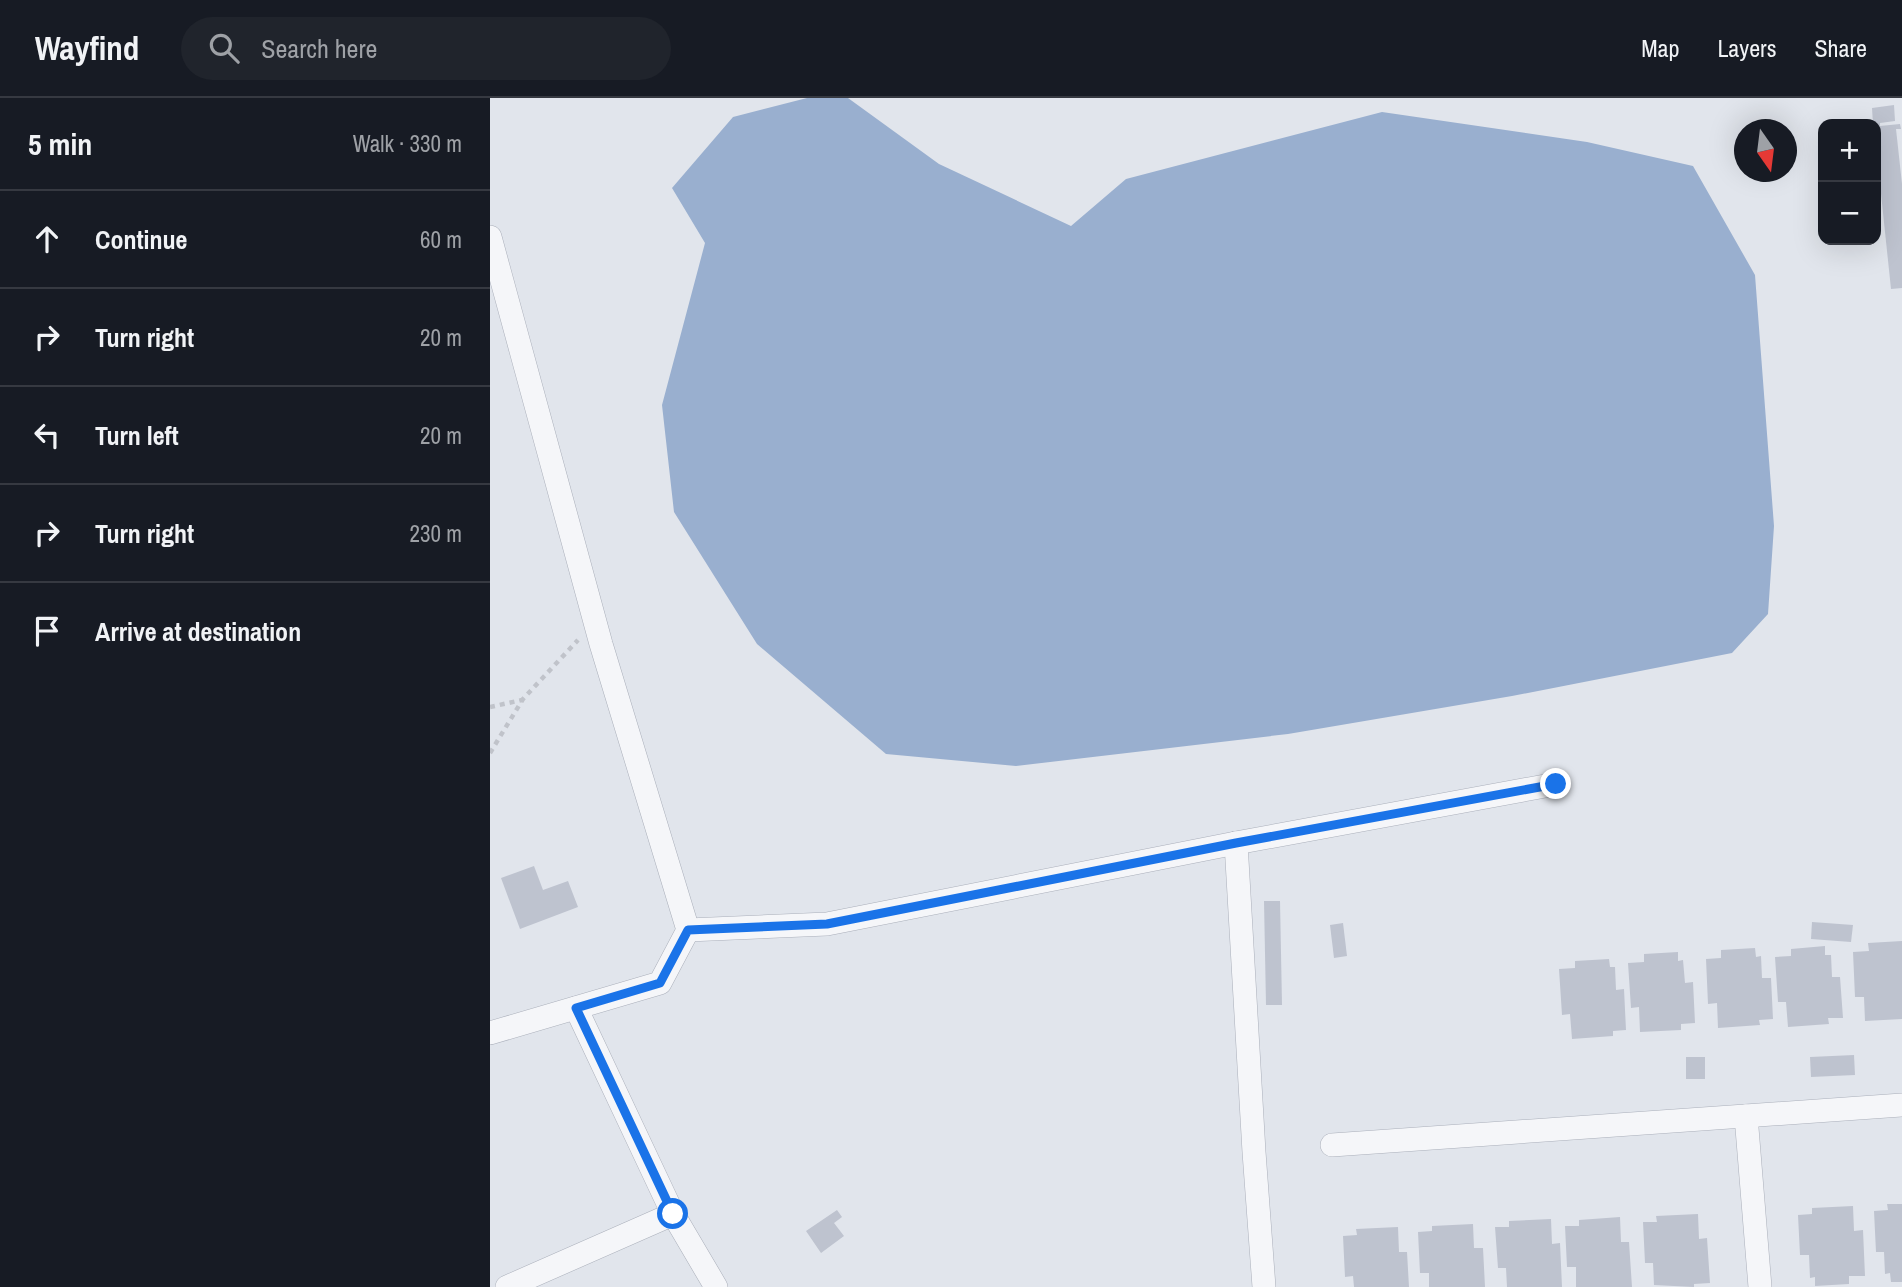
<!DOCTYPE html>
<meta charset="utf-8">
<style>
:root{--surface:#171b24;--page:#20242c;--text:#f1f3f6;--muted:#9ea1a6;--line:#363941}
body{margin:0;font-family:"Archivo Narrow",sans-serif;background:var(--page);color:var(--text)}
.controls{position:absolute;right:21px;top:21px;display:grid;overflow:hidden;border-radius:14px;box-shadow:0 7px 28px #0002}
.controls button{width:63px;height:63px;display:grid;place-items:center;padding:0;border:0;border-bottom:2px solid var(--line);background:var(--surface);color:var(--text);font:35px sans-serif}
.compass{position:absolute;left:1244px;top:21px;width:63px;height:63px;border-radius:50%;background:var(--surface);box-shadow:0 7px 28px #0002;rotate:166deg}
.stop{position:absolute;width:21px;height:21px;margin:-16px;border:5px solid #1a73e8;border-radius:50%;background:#fff}
.stop.end{background:#1a73e8;border-color:#fff;box-shadow:0 2px 7px #0008}
.list{margin:0;padding:0;list-style:none}
h2{display:flex;justify-content:space-between;align-items:center;height:91px;margin:0;padding:0 28px;font-size:30px}
h2 small{font-size:23px;font-weight:400;color:var(--muted)}
.list li{display:grid;grid-template-columns:46px 1fr auto;gap:21px;align-items:center;box-sizing:border-box;height:98px;padding:0 28px;border-top:2px solid var(--line)}
.list b{display:block;font-size:26px;white-space:nowrap}
.list em{font-size:23px;font-style:normal;color:var(--muted)}
.icon{flex:none;width:38px;height:38px;fill:none;stroke:currentColor;stroke-width:2;stroke-linecap:round;stroke-linejoin:round}
.map{position:relative;flex:none;width:1412px;height:1189px;overflow:hidden}
header{display:flex;align-items:center;gap:42px;box-sizing:border-box;height:98px;padding:0 35px;background:var(--surface);border-bottom:2px solid var(--line)}
header strong{font-size:33px}
nav{display:flex;gap:38px;margin-inline-start:auto;font-size:24px}
.search{width:490px;height:63px;background:var(--page);display:flex;align-items:center;gap:18px;box-sizing:border-box;padding:0 24px;border-radius:38px;color:var(--muted);font-size:26px}
main{display:flex}
aside{flex:1;background:var(--surface)}
.map>svg:first-child{display:block}
.water{fill:#99afcf}
.building{fill:#bec3cf}
.lines{fill:none;stroke-linecap:round;stroke-linejoin:round}
.minor-casing{stroke:#aaafba;stroke-width:24}
.path{stroke:#c0c3ca;stroke-width:4.5;stroke-dasharray:5 5;stroke-linecap:butt}
.minor{stroke:#f5f6f9;stroke-width:23}
.route{stroke:#1a73e8;stroke-width:9}
</style>
<header>
<strong>Wayfind</strong>
<div class="search"><svg class="icon" aria-label="search" viewBox="0 0 24 24"><circle cx="10" cy="10" r="6"/><path d="M15 15l6 6"/></svg>Search here</div>
<nav><a>Map</a><a>Layers</a><a>Share</a></nav>
</header>
<main>
<aside>
<h2>5 min<small>Walk · 330 m</small></h2>
<ul class="list">
<li><svg class="icon" aria-label="ahead" viewBox="0 0 24 24"><path d="M12 20V5M6 11l6-6 6 6"/></svg><div><b>Continue</b></div><em>60 m</em></li>
<li><svg class="icon" aria-label="right" viewBox="0 0 24 24"><path d="M7 20v-9h11M14 6l5 5-5 5"/></svg><div><b>Turn right</b></div><em>20 m</em></li>
<li><svg class="icon" aria-label="left" viewBox="0 0 24 24"><path d="M17 20v-9H6M10 6l-5 5 5 5"/></svg><div><b>Turn left</b></div><em>20 m</em></li>
<li><svg class="icon" aria-label="right" viewBox="0 0 24 24"><path d="M7 20v-9h11M14 6l5 5-5 5"/></svg><div><b>Turn right</b></div><em>230 m</em></li>
<li><svg class="icon" aria-label="arrive" viewBox="0 0 24 24"><path d="M6 21V4h12l-3 4 3 4H6"/></svg><div><b>Arrive at destination</b></div></li>
</ul>
</aside>
<div class="map">
<svg width="1412" height="1189" viewBox="0 0 1412 1189">
<rect width="100%" height="100%" fill="#e1e5ec"/>
<path class="water" d="M317 0H358L449 66 581 128 636 81 892 14 1097 44 1203 68 1265 177 1284 428 1278 516 1242 555 1022 598 798 636 526 668 396 656 267 546 184 414 172 307 215 145 182 90 243 19Z"/>
<g class="building">
<path d="M1404 7 1405 23 1390 25V28L1410 26 1411 31H1406L1412 86V190L1401 191 1386 48V26H1383L1382 10Z"/>
<path d="M44 768 53 792 78 783 88 809 30 831 11 780Z"/>
<path d="M774 803H790L792 907H776Z"/>
<path d="M1322 824 1363 827 1361 844 1321 841Z"/>
<path d="M853 825 857 858 844 860 840 827Z"/>
<path d="M1412 843V921L1375 923 1374 899H1365L1363 854 1379 853 1378 845Z"/>
<path d="M1335 848V857H1341L1342 879H1350L1353 920H1338L1339 926 1298 929 1296 904H1288L1285 859 1301 858V851Z"/>
<path d="M1265 850 1266 859 1271 858 1272 880H1281L1283 921 1269 922 1270 927 1228 930 1227 905 1218 906 1216 861 1231 860V852Z"/>
<path d="M1188 854V863L1193 862 1195 885 1203 884 1205 925 1191 926V932L1150 934 1149 909 1141 910 1138 865 1154 864V856Z"/>
<path d="M1119 861 1120 869H1125L1126 892 1134 891 1136 932 1123 933V938L1082 941 1080 916 1072 917 1069 871 1085 870V863Z"/>
<path d="M1364 957 1365 977 1321 979 1320 959Z"/>
<rect x="1196" y="959" width="19" height="22"/>
<path d="M1397 1106H1412V1184H1401L1400 1175 1395 1176 1394 1154H1386L1384 1113 1398 1112Z"/>
<path d="M1363 1108 1364 1133 1373 1132 1375 1178H1359V1186L1325 1188V1179L1320 1180 1319 1157H1310L1308 1117 1322 1116V1110Z"/>
<path d="M347 1112 352 1119 344 1125 354 1138 331 1155 316 1133Z"/>
<path d="M1208 1116 1209 1141 1217 1140 1220 1185 1204 1186V1189L1164 1187 1163 1165H1155L1153 1124H1167L1166 1118Z"/>
<path d="M1130 1119 1131 1144H1139L1142 1189H1086V1169H1077L1075 1128H1089V1122Z"/>
<path d="M1061 1121 1062 1146 1070 1145 1072 1189H1017L1016 1170H1008L1005 1129H1019V1123Z"/>
<path d="M983 1126 984 1150H993L995 1189H939V1175H930L928 1134 942 1133V1128Z"/>
<path d="M908 1129 909 1154H917L919 1189H864L863 1178 855 1179 853 1138 867 1137 866 1131Z"/>
</g>
<g class="lines">
<defs>
<g id="minor">
<path d="M0 139 111 546 198 832 170 885 0 935"/>
<path d="M746 745 764 1054 774 1189"/>
<path d="M198 832 337 826 746 745 1066 686"/>
<path d="M86 910 183 1116 226 1189"/>
<path d="M1256 1018 1270 1189"/>
<path d="M842 1047 1412 1007"/>
<path d="M17 1189 183 1116"/>
</g>
</defs>
<use href="#minor" class="minor-casing"/>
<g class="path">
<path d="M0 609 32 602"/>
<path d="M0 655 33 601 88 542"/>
</g>
<use href="#minor" class="minor"/>
</g>
<g class="lines">
<path class="route" d="M183 1116 86 910 170 885 198 832 337 826 746 745 1066 686"/>
</g>
</svg>
<div class="controls">
<button>+</button>
<button>−</button>
</div>
<svg class="compass" viewBox="-18 -18 36 36"><path d="M0-13l5 13h-10z" fill="#e53935"/><path d="M0 13l5-13h-10z" fill="#9ea1a6"/></svg>
<div class="stop" style="left:183px;top:1116px"></div>
<div class="stop end" style="left:1066px;top:686px"></div>
</div>
</main>
